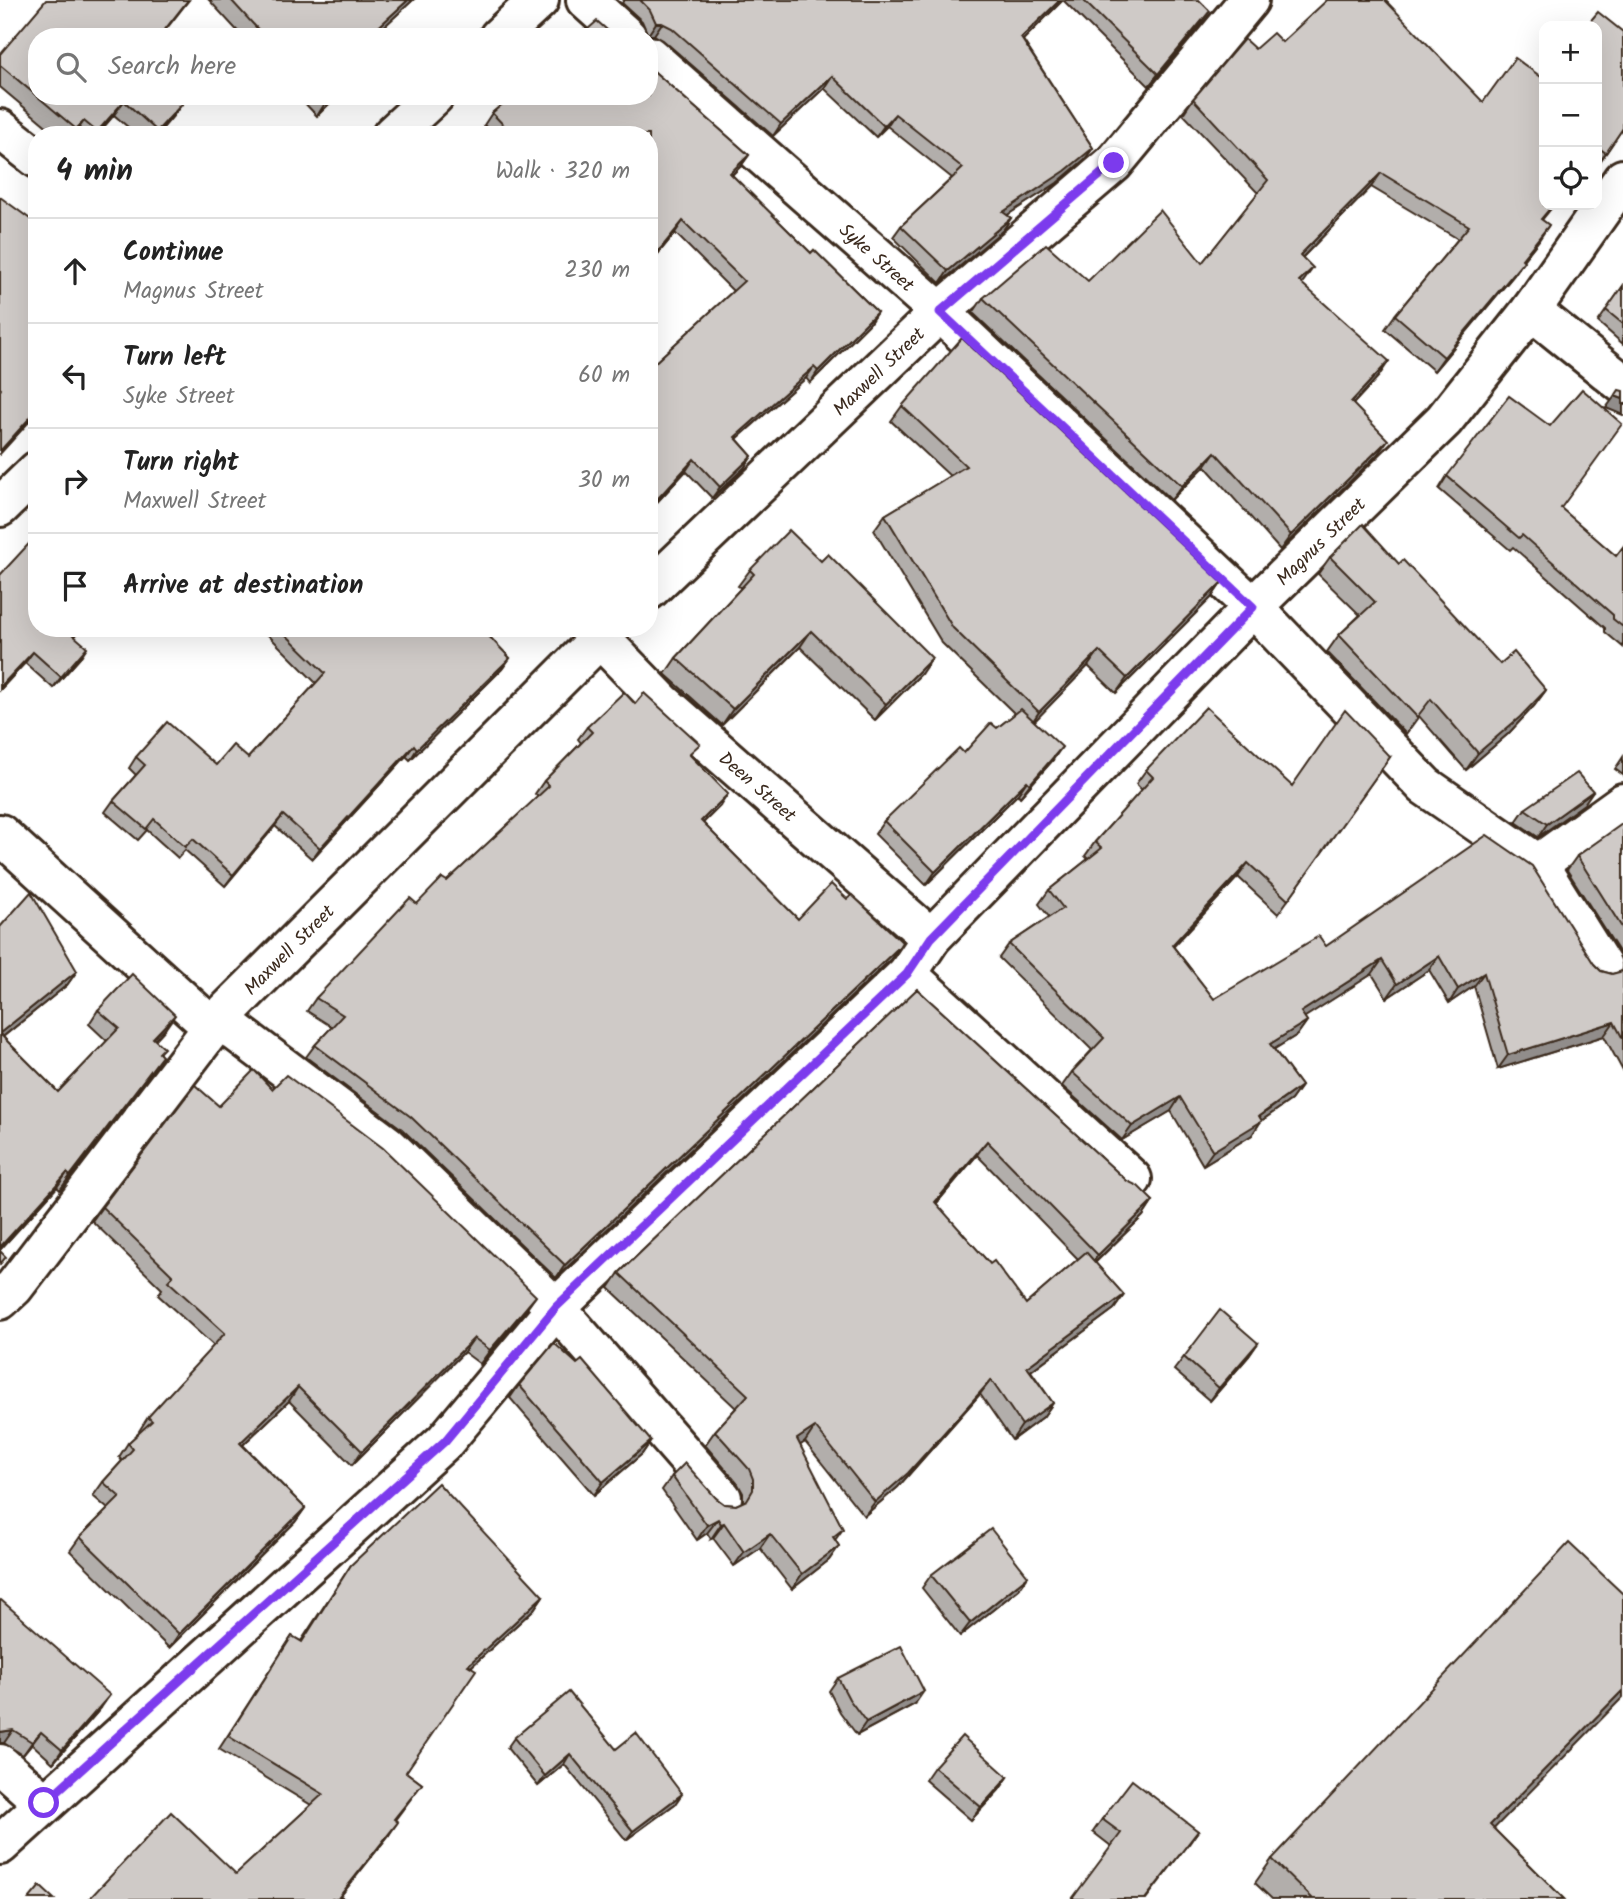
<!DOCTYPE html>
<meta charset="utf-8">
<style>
:root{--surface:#fff;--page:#f6f6f6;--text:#222;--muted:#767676;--line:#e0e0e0}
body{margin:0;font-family:Kalam,sans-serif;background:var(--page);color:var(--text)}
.controls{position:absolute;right:21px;top:21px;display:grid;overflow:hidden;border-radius:14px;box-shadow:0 7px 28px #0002}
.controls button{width:63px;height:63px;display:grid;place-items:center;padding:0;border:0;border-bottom:2px solid var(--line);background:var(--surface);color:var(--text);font:35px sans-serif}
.stop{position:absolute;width:21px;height:21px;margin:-16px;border:5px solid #7c3aed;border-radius:50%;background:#fff}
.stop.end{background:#7c3aed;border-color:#fff;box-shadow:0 2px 7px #0008}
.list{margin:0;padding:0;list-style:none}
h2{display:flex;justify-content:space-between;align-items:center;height:91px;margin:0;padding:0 28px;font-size:30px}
h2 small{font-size:23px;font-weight:400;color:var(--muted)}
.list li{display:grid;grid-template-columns:46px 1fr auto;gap:21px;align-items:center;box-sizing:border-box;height:105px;padding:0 28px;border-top:2px solid var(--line)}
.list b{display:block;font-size:26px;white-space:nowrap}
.list p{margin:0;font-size:23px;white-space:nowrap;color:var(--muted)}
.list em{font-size:23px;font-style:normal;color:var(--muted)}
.icon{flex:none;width:38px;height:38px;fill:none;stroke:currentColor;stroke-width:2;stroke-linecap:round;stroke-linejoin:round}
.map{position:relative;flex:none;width:1623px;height:1899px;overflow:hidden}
.search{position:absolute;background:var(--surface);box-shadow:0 7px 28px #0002;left:28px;top:28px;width:630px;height:77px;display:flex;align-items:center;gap:18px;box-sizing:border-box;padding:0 24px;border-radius:28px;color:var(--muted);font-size:26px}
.panel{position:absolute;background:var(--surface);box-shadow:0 7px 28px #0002;left:28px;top:126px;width:630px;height:511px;border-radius:28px}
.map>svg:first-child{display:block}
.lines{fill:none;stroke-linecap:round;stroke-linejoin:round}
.minor-casing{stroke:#3b2a1e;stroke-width:44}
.minor{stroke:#fff;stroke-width:38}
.wall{fill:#b2aeab;stroke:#3b2a1e;stroke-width:2;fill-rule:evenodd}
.shaded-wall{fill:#918d8b;stroke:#3b2a1e;stroke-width:2}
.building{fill:#cfcac7;stroke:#3b2a1e;stroke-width:2}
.route{stroke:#7c3aed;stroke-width:9}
.labels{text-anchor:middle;stroke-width:5;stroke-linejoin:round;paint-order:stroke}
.street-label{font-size:19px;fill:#3b2a1e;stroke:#fff}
</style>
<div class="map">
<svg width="1623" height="1899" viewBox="0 0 1623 1899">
<rect width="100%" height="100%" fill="#fff"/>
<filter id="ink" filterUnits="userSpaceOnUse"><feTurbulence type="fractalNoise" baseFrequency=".0143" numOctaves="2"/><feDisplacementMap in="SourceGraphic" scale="14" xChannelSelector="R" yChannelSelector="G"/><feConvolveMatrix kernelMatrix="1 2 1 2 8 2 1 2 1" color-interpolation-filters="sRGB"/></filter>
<g filter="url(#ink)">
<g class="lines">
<defs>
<g id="minor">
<path d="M586 0 627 37"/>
<path d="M499 37 539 0"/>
<path id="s1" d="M649 56 940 312 1253 607 1425 786 1538 864 1602 966"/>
<path d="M0 129 37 158"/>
<path d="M392 135 434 96"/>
<path d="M1531 310 1623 384"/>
<path d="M0 507 37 471"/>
<path id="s2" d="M649 590 940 312 1114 163 1249 0"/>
<path id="s3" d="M590 628 662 702 931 938"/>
<path d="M0 834 212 1027"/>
<path d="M1538 864 1623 803"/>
<path d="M907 974 1132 1179"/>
<path d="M219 1019 387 1145 556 1308 722 1498"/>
<path id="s4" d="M0 1300 14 1287 219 1019 610 628"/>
<path d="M0 1764 44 1803"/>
<path id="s5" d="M0 1845 445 1441 556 1308 907 974 931 938 1253 607 1444 420 1531 310 1623 179"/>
</g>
</defs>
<use href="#minor" class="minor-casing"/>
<use href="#minor" class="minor"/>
</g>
<g class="wall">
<path d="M209 0H413L375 35 377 37H243Z"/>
<path d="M624 0H1199L1202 22 1149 86 1063 0 1023 40 1093 148 1085 159 1057 183 1007 215 1011 218 1003 230 940 283 893 237 901 226 952 178 887 126 876 137 824 88 773 136 663 40 654 35H648L642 21 622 3Z"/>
<path d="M1597 26 1623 32V132L1621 131 1597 166Z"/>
<path d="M37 37 176 96 173 116 157 135H137L114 115 97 135H57L0 87V54Z"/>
<path d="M1282 42 1544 205H1554L1542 220 1539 240 1523 260 1514 275 1434 371 1385 329 1395 315 1458 239 1371 187 1302 258 1301 283 1379 376 1353 404 1377 455 1280 550 1205 466 1171 500 973 313 983 298 1202 263 1258 193 1183 114 1193 99 1255 49Z"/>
<path d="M649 67 749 155 741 166 732 175 811 253 814 250 877 312 869 324 810 383 806 378 737 439 752 456 744 468 712 498 686 471 649 511V368L733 291 675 233 649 265V135H494L484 125 492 113 512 96H649Z"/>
<path d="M298 96H337L317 116Z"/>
<path d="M1623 286V344L1598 322Z"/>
<path d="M902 406 1222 582 1211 598 1116 693 1088 666 1034 721 1053 760 1020 797 1018 794 926 885 875 834 884 821 964 753 1015 714 942 643 874 530 885 515 950 476 891 421Z"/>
<path d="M1550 426 1561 509 1616 556 1623 547V647L1605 632V628L1513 547 1510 550 1439 489 1447 476Z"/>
<path d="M1330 557 1399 564 1500 664 1546 690 1534 706 1508 734 1466 770 1419 716 1406 734 1327 652 1339 635 1360 615 1318 574Z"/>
<path d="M750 570 921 674 875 720 800 647 722 725 665 674 676 658 741 588 738 586Z"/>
<path d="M0 575 83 628 75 636 80 658 53 688 25 663 0 690Z"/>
<path d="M261 628H481L510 658 502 669 410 760 406 756 312 859 275 826 225 886 185 850 178 858 147 830 138 840 105 812 113 801 136 775 129 768 136 757 216 765 248 758 316 683Z"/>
<path d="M635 704 691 756 720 806 703 823 798 919 890 960 556 1278 402 1129 306 1057 315 1045 332 1027 307 1011 316 998 417 904 447 881 538 797 535 794 544 781 581 743 578 739 587 727Z"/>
<path d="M1390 757 1278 914 1238 877 1173 946 1214 999 1326 946 1594 964 1601 971 1612 974 1623 971V969V1071L1604 1036 1498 1069 1474 986 1449 1003 1429 970 1387 998 1372 974 1304 1017 1307 1021 1297 1035 1274 1049 1301 1086 1291 1100 1261 1121 1252 1135 1203 1165 1171 1111 1122 1140 1062 1086 1072 1072 1092 1050 999 958 1009 944 1049 917 1039 904 1049 890 1088 859 1085 856 1095 842 1142 790 1136 784 1146 770 1292 786Z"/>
<path d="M1623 757V775L1615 769Z"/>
<path d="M1584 804 1538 837 1516 822 1525 809Z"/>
<path d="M1623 825V963L1621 955 1567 870 1577 856Z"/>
<path d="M0 927 77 971 67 985 3 1037 58 1092 107 1041 89 1024 98 1010 165 1029 155 1040 160 1054 152 1070 60 1190 57 1187 0 1250Z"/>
<path d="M917 989 1127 1181 1153 1201 1143 1216 1095 1263 1124 1295 1114 1309 1031 1371 1053 1403 1043 1417 1012 1440 980 1394 898 1487 864 1516 805 1442 800 1445 835 1540 839 1546 829 1560 792 1589 760 1548 734 1566 713 1538 711 1539 707 1533 697 1540 662 1490 672 1476 716 1498 724 1504 736 1505 743 1502V1493L738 1484 705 1445 715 1431 736 1408 609 1288 619 1273ZM977 1155 1078 1259 1026 1304 936 1204Z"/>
<path d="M272 1089 526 1310 480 1364 464 1352 352 1465 289 1401 243 1445 305 1508 295 1522 169 1648 70 1551 80 1537 108 1509 93 1496 103 1482 122 1461 119 1457 128 1443 140 1432 139 1431 148 1417 214 1346 158 1295 162 1289 92 1221 102 1207 219 1106Z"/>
<path d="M1258 1343 1249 1356 1210 1401 1174 1370 1184 1357Z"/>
<path d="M519 1385 651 1441 642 1454 594 1495 510 1398Z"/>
<path d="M351 1565 543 1596 534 1609 471 1667 406 1772 422 1784 395 1820 389 1835 340 1897 236 1874 311 1805 219 1749 292 1636 301 1641Z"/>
<path d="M931 1575 1019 1589 960 1636 922 1588Z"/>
<path d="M0 1601 101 1708 53 1763 32 1744 23 1755 4 1743Z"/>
<path d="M838 1678 915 1704 857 1735 840 1712 829 1691Z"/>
<path d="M514 1738 616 1749 675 1804 626 1840 564 1764 538 1786 507 1748Z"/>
<path d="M934 1767 1008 1777 999 1790 971 1820 925 1780Z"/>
<path d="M1102 1819 1198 1831 1189 1844 1111 1846 1093 1832Z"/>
<path d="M1494 1829 1564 1899H1272L1255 1883 1272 1859Z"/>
</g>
<g class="shaded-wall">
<path d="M188 0H189L160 37H159Z"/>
<path d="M408 0H413L373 37V32Z"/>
<path d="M1060 0H1063L1013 50 1021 38Z"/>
<path d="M1210 11 1202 22 1149 86 1158 74Z"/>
<path d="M656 23H662L654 35H648Z"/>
<path d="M832 76 824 88 773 136 781 124Z"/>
<path d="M332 96H337L317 116 326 102Z"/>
<path d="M124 101 114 115 97 135H96Z"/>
<path d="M183 103 173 116 157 135H155Z"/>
<path d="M895 114 887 126 876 137 884 126Z"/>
<path d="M84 121 75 134 72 135 76 129Z"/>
<path d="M1093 148 1085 159 1057 183 995 223 1003 212Z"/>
<path d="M749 155 741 166 721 185 730 173Z"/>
<path d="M1381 173 1371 187 1290 270 1300 255Z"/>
<path d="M1011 218 1003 230 940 283 948 271Z"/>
<path d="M683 221 675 233 649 265V263Z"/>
<path d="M1549 225 1539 240 1512 274 1522 259Z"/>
<path d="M1524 261 1514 275 1434 371 1444 357Z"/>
<path d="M1313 268 1303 282 1289 296 1299 281Z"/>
<path d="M877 312 869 324 810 383 818 371Z"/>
<path d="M1389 361 1379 376 1341 417 1351 402Z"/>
<path d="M814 367 806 378 726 448 735 437Z"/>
<path d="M1615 396 1623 399V415L1606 408Z"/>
<path d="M37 410V413L0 454V451Z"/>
<path d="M1388 440 1377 455 1280 550 1291 535Z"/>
<path d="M1215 452 1205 466 1171 500 1182 486Z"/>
<path d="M752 456 744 468 712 498 720 487Z"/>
<path d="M694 459 686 471 649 511V508Z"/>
<path d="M1222 582 1211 598 1116 693 1127 678Z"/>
<path d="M811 631 800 647 722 725 733 709Z"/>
<path d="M87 647 80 658 53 688 61 677Z"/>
<path d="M1099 651 1088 666 1029 727 1039 712Z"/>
<path d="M33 652 25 663 0 690V687Z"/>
<path d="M510 658 502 669 410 760 417 749Z"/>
<path d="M932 658 921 674 875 720 886 704Z"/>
<path d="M1546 690 1534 706 1508 734 1466 770 1478 753Z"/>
<path d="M414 745 406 756 312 859 320 848Z"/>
<path d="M1062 747 1053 760 1020 797 1030 784Z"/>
<path d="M1027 781 1018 794 926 885 935 872Z"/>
<path d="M1593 791 1584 804 1538 837 1547 824Z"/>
<path d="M728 794 720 806 692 834 701 821Z"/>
<path d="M283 815 275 826 225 886 233 875Z"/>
<path d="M1248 863 1238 877 1162 959 1172 945Z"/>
<path d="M899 947 890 960 556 1278 565 1265Z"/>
<path d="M1439 956 1429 970 1387 998 1397 984Z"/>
<path d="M1382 960 1372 974 1291 1026 1301 1012Z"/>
<path d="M77 971 67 985 0 1039V1033Z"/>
<path d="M1484 973 1474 986 1449 1003 1458 989Z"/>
<path d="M175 1015 165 1029 143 1052 153 1038Z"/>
<path d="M1307 1021 1297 1035 1260 1058 1270 1044Z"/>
<path d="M1614 1022 1604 1036 1498 1069 1508 1055Z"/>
<path d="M162 1056 152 1070 60 1190 70 1176Z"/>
<path d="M1301 1086 1291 1100 1261 1121 1252 1135 1203 1165 1213 1151Z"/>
<path d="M1180 1097 1171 1111 1122 1140 1132 1126Z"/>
<path d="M987 1141 977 1155 925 1217 935 1202Z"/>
<path d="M67 1173 57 1187 0 1250V1247Z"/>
<path d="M1153 1201 1143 1216 1088 1269 1098 1255Z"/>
<path d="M1124 1295 1114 1309 1017 1381 1027 1367Z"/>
<path d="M536 1296 526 1310 480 1364 490 1350Z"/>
<path d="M474 1338 464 1352 352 1465 362 1451Z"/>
<path d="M1258 1343 1249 1356 1210 1401 1219 1388Z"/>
<path d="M991 1380 980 1394 898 1487 864 1516 875 1502Z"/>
<path d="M298 1387 289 1401 230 1457 240 1443Z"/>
<path d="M1053 1403 1043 1417 1012 1440 1022 1425Z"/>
<path d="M815 1427 805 1442 787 1454 797 1439Z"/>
<path d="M651 1441 642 1454 594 1495 603 1482Z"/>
<path d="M305 1508 295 1522 169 1648 179 1634Z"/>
<path d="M718 1519 707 1533 697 1540 707 1525Z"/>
<path d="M724 1523 713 1538 711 1539 721 1524Z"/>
<path d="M843 1529 833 1543V1537Z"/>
<path d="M770 1534 760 1548 734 1566 744 1552Z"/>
<path d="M839 1546 829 1560 792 1589 802 1574Z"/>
<path d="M1028 1576 1019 1589 960 1636 970 1623Z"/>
<path d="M543 1596 534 1609 459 1678 468 1665Z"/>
<path d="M1623 1690V1697L1474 1849 1490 1825Z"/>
<path d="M924 1691 915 1704 857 1735 866 1722Z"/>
<path d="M110 1695 101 1708 53 1763 62 1750Z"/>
<path d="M13 1730 4 1743H0V1732Z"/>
<path d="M41 1732 32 1744 23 1755 32 1742Z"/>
<path d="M570 1754 564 1764 538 1786 545 1776Z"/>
<path d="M1008 1777 999 1790 971 1820 981 1807Z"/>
<path d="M682 1794 675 1804 626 1840 633 1831Z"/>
<path d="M398 1822 389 1835 338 1899H337Z"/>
<path d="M1198 1831 1146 1899H1145Z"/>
</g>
<g class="building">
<path d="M46 0H188L159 37H37V96L0 65V54Z"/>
<path d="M231 0H408L373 32 377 37H265Z"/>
<path d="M640 0H1060L1021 38 1093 148 1065 171 1003 212 1011 218 948 271 901 226 963 168 895 114 884 126 832 76 781 124 672 28 662 23H656L650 10Z"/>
<path d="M1083 0H1199L1210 11 1158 74Z"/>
<path d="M1327 0H1385L1483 102 1515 58 1544 79V205H1553L1541 219 1549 225 1522 259 1524 261 1444 357 1395 315 1469 226 1381 173 1300 255 1313 268 1299 281 1389 361 1351 402 1388 440 1291 535 1215 452 1182 486 983 298 1046 244 1088 281 1160 210 1202 263 1268 180 1193 99 1244 39 1255 49 1273 33 1282 42Z"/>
<path d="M1598 12 1623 32V128L1606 153 1599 148 1597 150V26H1586Z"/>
<path d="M597 21 615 37H579Z"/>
<path d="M649 67 749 155 730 173 811 253 814 250 877 312 818 371 814 367 735 437 752 456 720 487 694 459 649 508V368L744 281 683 221 649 263V135H513L492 113 512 96H649Z"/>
<path d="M37 96H176L183 103 157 131 124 101 97 132 84 121 76 129Z"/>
<path d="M320 96H332L326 102Z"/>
<path d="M0 197 37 224V410L0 451V391L1 389 0 388Z"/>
<path d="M1623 286V324L1606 310Z"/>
<path d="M962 338 1222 582 1127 678 1099 651 1039 712 953 628 885 515 966 466 902 406Z"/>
<path d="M1582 389 1622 424 1561 508 1616 556 1623 547V627L1613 619V615L1522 535 1519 538 1447 476 1509 396 1550 426Z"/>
<path d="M1619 390 1623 391V399L1615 396Z"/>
<path d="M1363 524 1399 564 1403 560 1500 664 1514 652 1546 690 1520 717 1478 753 1431 699 1417 717 1339 635 1375 602 1330 557Z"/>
<path d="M789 530 821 561 828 554 932 658 886 704 811 631 733 709 676 658 754 574 750 570Z"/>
<path d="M37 535V628H80L73 635 87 647 61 677 33 652 0 687V575Z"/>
<path d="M279 628H481L510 658 417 749 414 745 320 848 283 815 233 875 193 839 185 847 154 819 146 829 113 801 145 765 136 757 167 722 216 765 233 745 248 758 325 673Z"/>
<path d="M624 692 635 704 644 693 700 744 689 754 728 794 701 821 798 919 831 884 847 899 852 895 902 942 899 947 565 1265 411 1117 315 1045 343 1015 316 998 410 898 417 904 442 878 447 881 549 786 544 781 592 732 587 727Z"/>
<path d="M1206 707 1292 786 1345 710 1390 757 1288 900 1248 863 1172 945 1214 999 1319 936 1326 946 1487 835 1532 866 1594 964 1601 971 1612 974 1623 971V1039L1614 1022 1508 1055 1484 973 1458 989 1439 956 1397 984 1382 960 1301 1012 1307 1021 1270 1044 1301 1086 1259 1116 1262 1121 1213 1151 1180 1097 1132 1126 1072 1072 1104 1038 1009 944 1063 908 1049 890 1102 848 1095 842 1153 777 1146 770Z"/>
<path d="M1021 709 1062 747 1030 784 1027 781 935 872 884 821 959 748 964 753 991 723 997 728Z"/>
<path d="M1577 773 1593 791 1547 824 1525 809Z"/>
<path d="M1622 824 1623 825V929L1577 856Z"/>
<path d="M31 892 77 971 0 1033V927Z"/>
<path d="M132 974 175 1015 153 1038 164 1048 159 1053 162 1056 70 1176 67 1173 0 1247V1034L58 1092 119 1028 98 1010Z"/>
<path d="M917 989 1127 1181 1138 1186 1153 1201 1098 1255 987 1141 935 1202 990 1264 994 1261 1026 1304 1086 1252 1124 1295 1027 1367 1053 1403 1022 1425 991 1380 908 1473 875 1502 815 1427 797 1439 843 1529 833 1537 839 1546 802 1574 770 1534 744 1552 724 1523 721 1524 718 1519 707 1525 672 1476 685 1463 716 1498 724 1504 736 1505 747 1500 753 1490V1479L749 1469 715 1431 748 1395 619 1273Z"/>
<path d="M254 1070 272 1089 286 1075 383 1148 536 1296 490 1350 474 1338 362 1451 298 1387 240 1443 305 1508 179 1634 80 1537 120 1497 103 1482 133 1449 128 1443 152 1421 148 1417 225 1333 168 1281 173 1276 102 1207 195 1085 219 1106Z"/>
<path d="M0 1251 6 1257 0 1264Z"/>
<path d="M1220 1310 1258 1343 1219 1388 1184 1357Z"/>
<path d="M554 1343 577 1364 582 1360 651 1441 603 1482 519 1385Z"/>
<path d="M438 1483 543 1596 468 1665 476 1670 406 1772 422 1784 394 1819 398 1822 339 1897 345 1899H89L171 1812 236 1874 323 1794 228 1736 292 1636 302 1642 351 1565Z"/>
<path d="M991 1529 1028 1576 970 1623 931 1575Z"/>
<path d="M1569 1543 1623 1594V1690L1490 1825 1564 1899H1313L1272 1859Z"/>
<path d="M1 1600 110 1695 62 1750 41 1732 32 1742 13 1730 0 1732V1601Z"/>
<path d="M901 1646 924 1691 866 1722 849 1699 838 1678Z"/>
<path d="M569 1692 616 1749 636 1733 682 1794 633 1831 570 1754 545 1776 514 1738Z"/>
<path d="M962 1736 1008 1777 981 1807 934 1767Z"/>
<path d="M1132 1780 1198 1831 1145 1899H1072L1121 1833 1102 1819Z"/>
<path d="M40 1886 54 1899H29Z"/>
</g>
</g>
<g class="lines" filter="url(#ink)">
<path class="route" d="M44 1803 445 1441 556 1307 907 974 931 938 1253 607 940 312 1114 163"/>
</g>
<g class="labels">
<g class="street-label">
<text dy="7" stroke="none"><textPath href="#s1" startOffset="304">Syke Street</textPath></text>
<text dy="7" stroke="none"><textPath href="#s2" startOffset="317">Maxwell Street</textPath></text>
<text dy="7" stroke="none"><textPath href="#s5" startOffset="1858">Magnus Street</textPath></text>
<text dy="7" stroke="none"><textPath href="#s3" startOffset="231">Deen Street</textPath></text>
<text dy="7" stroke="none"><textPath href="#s4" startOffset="455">Maxwell Street</textPath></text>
</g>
</g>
</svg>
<div class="controls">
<button>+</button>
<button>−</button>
<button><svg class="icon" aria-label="locate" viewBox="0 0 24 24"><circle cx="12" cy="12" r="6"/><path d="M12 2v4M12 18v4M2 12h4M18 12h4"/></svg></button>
</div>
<div class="stop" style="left:44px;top:1803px"></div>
<div class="stop end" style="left:1114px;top:163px"></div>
<div class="search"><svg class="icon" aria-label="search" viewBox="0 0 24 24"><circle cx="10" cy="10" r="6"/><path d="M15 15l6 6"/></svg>Search here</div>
<section class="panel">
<h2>4 min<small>Walk · 320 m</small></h2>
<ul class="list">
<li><svg class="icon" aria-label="ahead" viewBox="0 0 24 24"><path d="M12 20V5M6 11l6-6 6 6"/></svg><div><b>Continue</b><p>Magnus Street</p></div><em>230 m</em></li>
<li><svg class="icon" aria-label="left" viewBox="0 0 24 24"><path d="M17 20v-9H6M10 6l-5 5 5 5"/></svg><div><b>Turn left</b><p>Syke Street</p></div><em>60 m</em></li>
<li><svg class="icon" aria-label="right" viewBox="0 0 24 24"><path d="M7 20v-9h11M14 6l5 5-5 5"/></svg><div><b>Turn right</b><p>Maxwell Street</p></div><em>30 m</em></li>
<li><svg class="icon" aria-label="arrive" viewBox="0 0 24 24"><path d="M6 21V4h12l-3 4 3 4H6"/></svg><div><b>Arrive at destination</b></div></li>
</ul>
</section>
</div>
